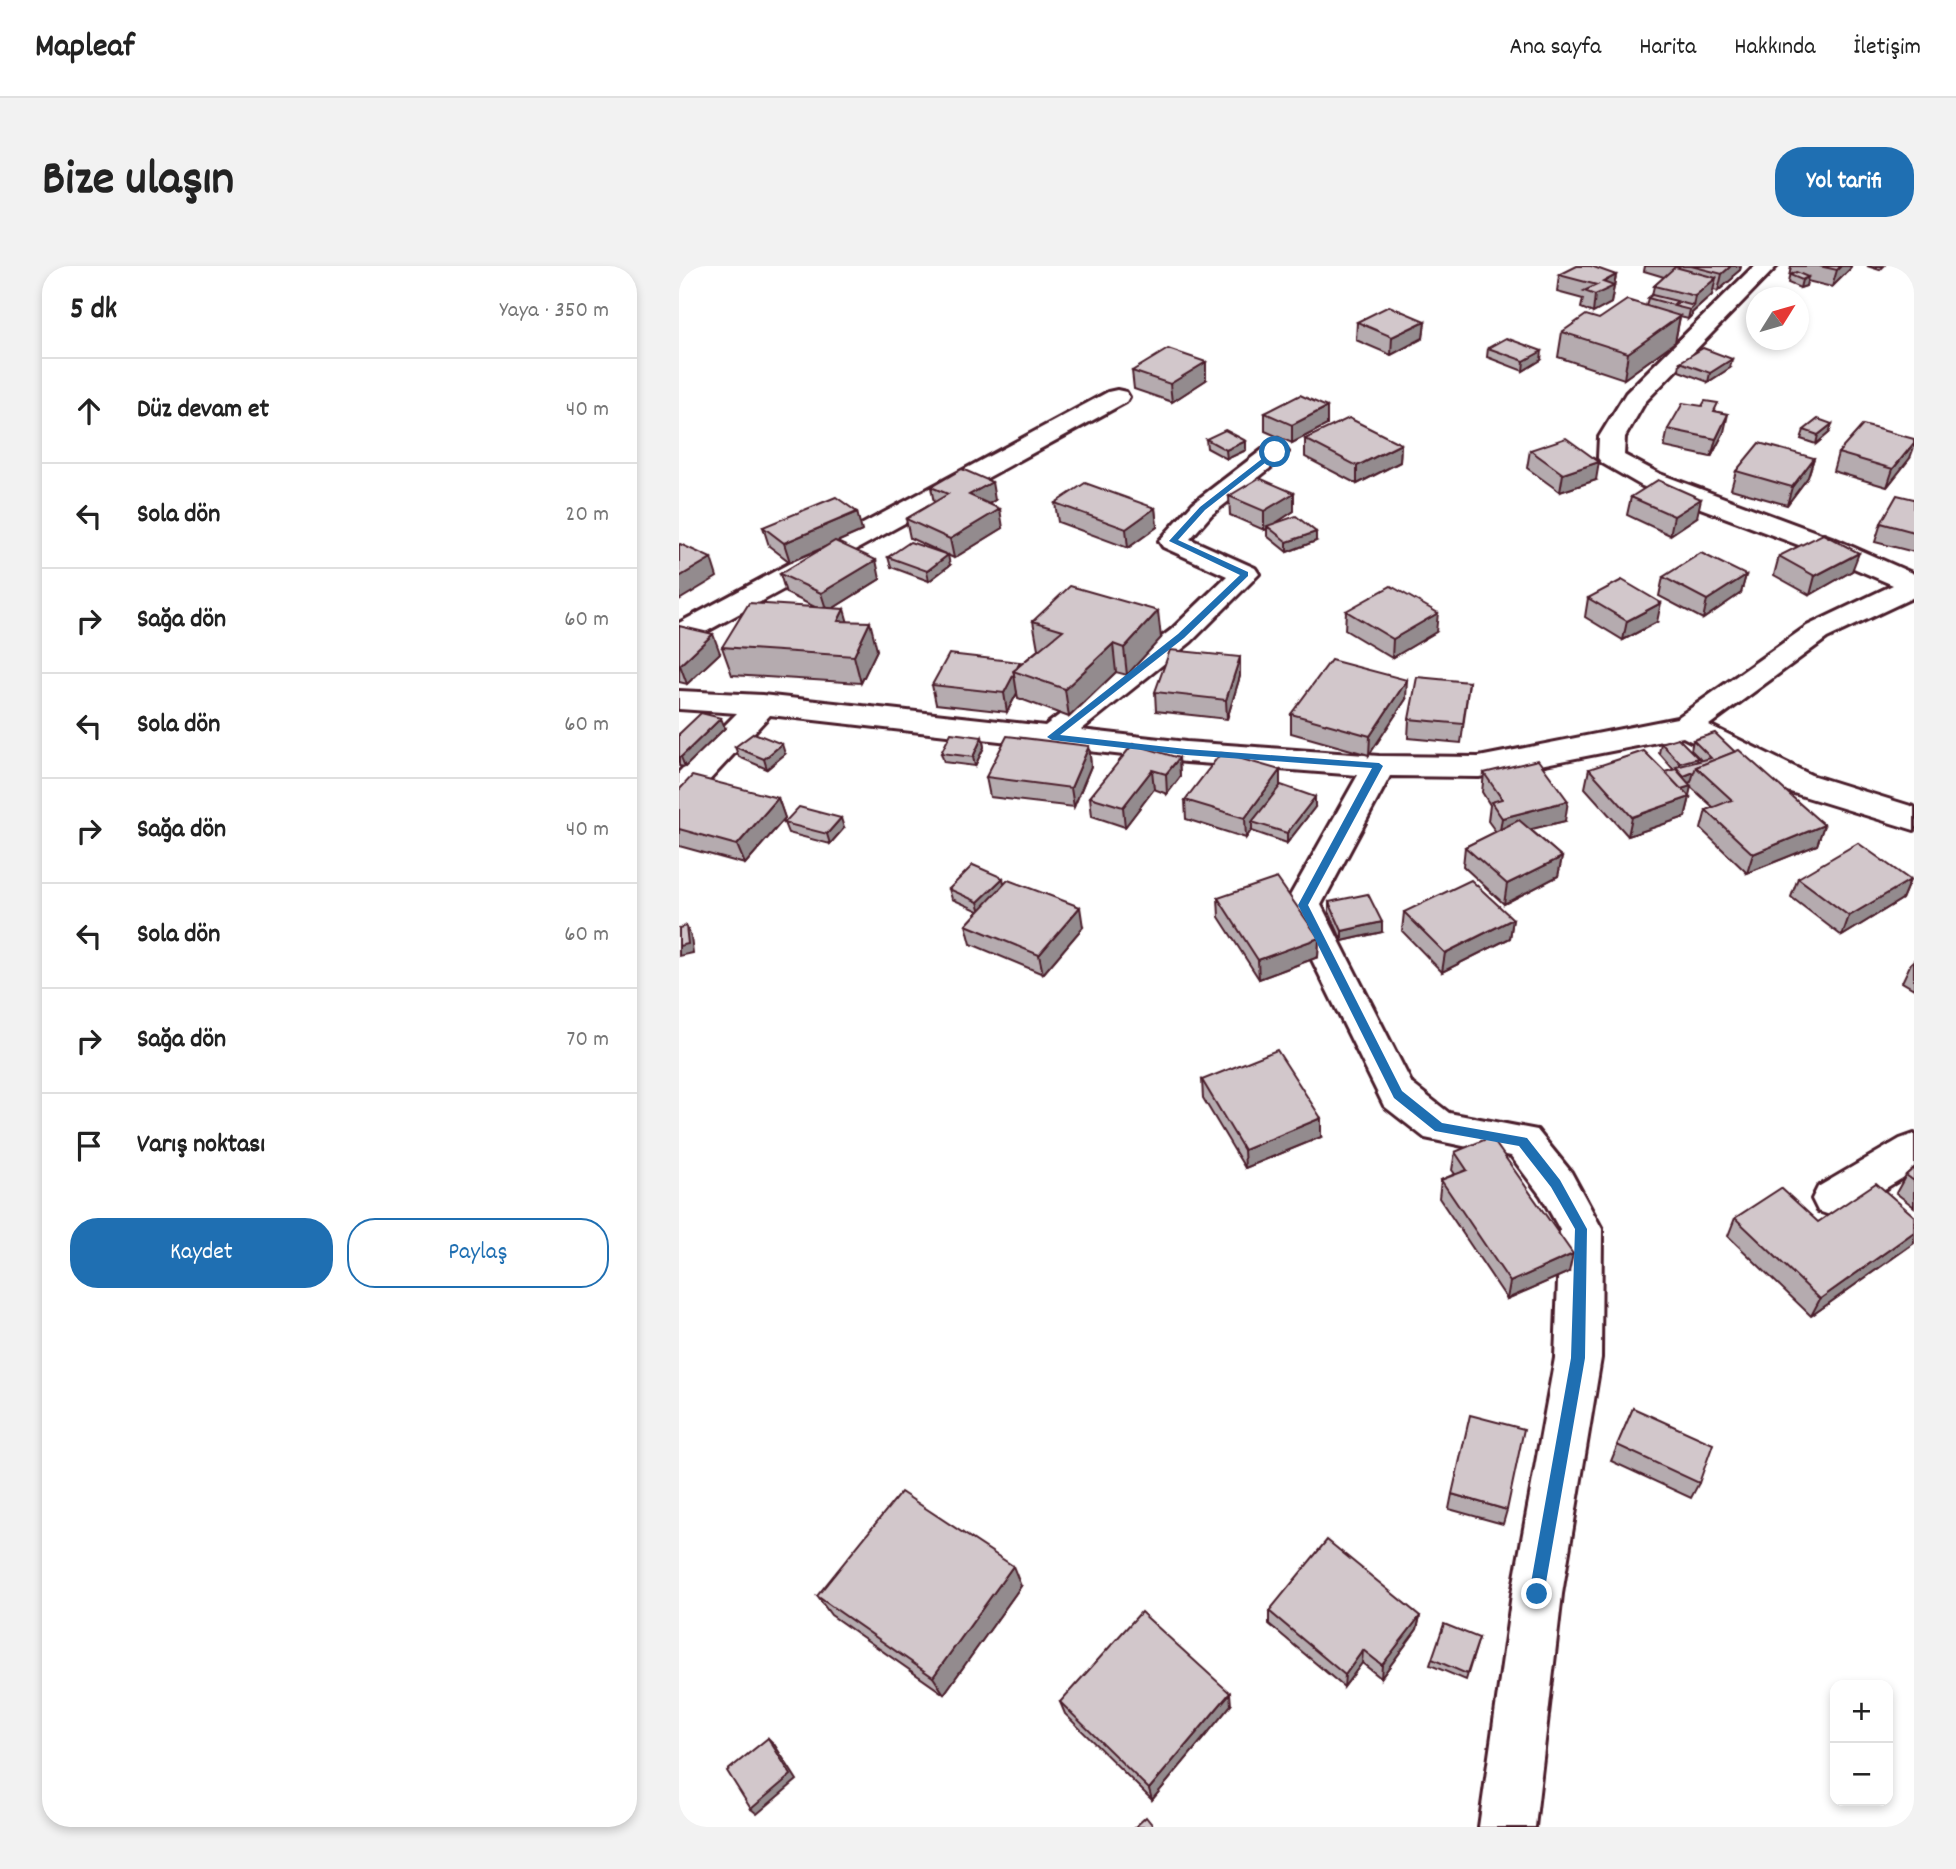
<!DOCTYPE html>
<html lang="tr">
<meta charset="utf-8">
<style>
:root{--surface:#fff;--page:#f2f2f2;--text:#222;--muted:#767676;--line:#e0e0e0;--accent:#1f6fb2}
body{margin:0;font-family:Dekko,sans-serif;background:var(--page);color:var(--text)}
.controls{position:absolute;right:21px;bottom:21px;display:grid;overflow:hidden;border-radius:14px;box-shadow:0 4px 10px #0003}
.controls button{width:63px;height:63px;display:grid;place-items:center;padding:0;border:0;border-bottom:2px solid var(--line);background:var(--surface);color:var(--text);font:35px sans-serif}
.compass{position:absolute;left:1067px;top:21px;width:63px;height:63px;border-radius:50%;background:var(--surface);box-shadow:0 4px 10px #0003;rotate:53deg}
.stop{position:absolute;width:21px;height:21px;margin:-16px;border:5px solid #1f6fb2;border-radius:50%;background:#fff}
.stop.end{background:#1f6fb2;border-color:#fff;box-shadow:0 2px 7px #0008}
.list{margin:0;padding:0;list-style:none}
h2{display:flex;justify-content:space-between;align-items:center;height:91px;margin:0;padding:0 28px;font-size:30px}
h2 small{font-size:23px;font-weight:400;color:var(--muted)}
.list li{display:grid;grid-template-columns:46px 1fr auto;gap:21px;align-items:center;box-sizing:border-box;height:105px;padding:0 28px;border-top:2px solid var(--line)}
.list b{display:block;font-size:26px;white-space:nowrap}
.list em{font-size:23px;font-style:normal;color:var(--muted)}
.actions{display:flex;gap:14px;padding:21px 28px}
.actions a{flex:1;padding:16px 0;border:2px solid var(--accent);border-radius:28px;text-align:center;font-size:24px;color:var(--accent)}
.actions .main{background:var(--accent);color:#fff}
.icon{flex:none;width:38px;height:38px;fill:none;stroke:currentColor;stroke-width:2;stroke-linecap:round;stroke-linejoin:round}
.map{position:relative;flex:none;width:1235px;height:1561px;overflow:hidden;border-radius:28px}
header{display:flex;align-items:center;gap:42px;box-sizing:border-box;height:98px;padding:0 35px;background:var(--surface);border-bottom:2px solid var(--line)}
header strong{font-size:33px}
nav{display:flex;gap:38px;margin-inline-start:auto;font-size:24px}
.intro{display:flex;align-items:center;justify-content:space-between;box-sizing:border-box;height:168px;padding:0 42px}
h1{margin:0;font-size:49px}
.button{padding:18px 32px;border-radius:28px;background:var(--accent);color:#fff;font-size:24px;font-weight:700}
main{display:flex;gap:42px;padding:0 42px}
aside{flex:1;background:var(--surface);border-radius:28px;box-shadow:0 4px 10px #0003}
.map>svg:first-child{display:block}
.lines{fill:none;stroke-linecap:round;stroke-linejoin:round}
.minor-casing{stroke:#4a1f2b;stroke-width:6}
.minor{fill:#fff;fill-rule:evenodd}
.wall{fill:#b5abaf;stroke:#4a1f2b;stroke-width:2}
.shaded-wall{fill:#938b8e;stroke:#4a1f2b;stroke-width:2}
.building{fill:#d2c7cb;stroke:#4a1f2b;stroke-width:2}
.route{fill:#1f6fb2}
</style>
<header>
<strong>Mapleaf</strong>
<nav><a>Ana sayfa</a><a>Harita</a><a>Hakkında</a><a>İletişim</a></nav>
</header>
<div class="intro"><h1>Bize ulaşın</h1><a class="button">Yol tarifi</a></div>
<main>
<aside>
<h2>5 dk<small>Yaya · 350 m</small></h2>
<ul class="list">
<li><svg class="icon" aria-label="ahead" viewBox="0 0 24 24"><path d="M12 20V5M6 11l6-6 6 6"/></svg><div><b>Düz devam et</b></div><em>40 m</em></li>
<li><svg class="icon" aria-label="left" viewBox="0 0 24 24"><path d="M17 20v-9H6M10 6l-5 5 5 5"/></svg><div><b>Sola dön</b></div><em>20 m</em></li>
<li><svg class="icon" aria-label="right" viewBox="0 0 24 24"><path d="M7 20v-9h11M14 6l5 5-5 5"/></svg><div><b>Sağa dön</b></div><em>60 m</em></li>
<li><svg class="icon" aria-label="left" viewBox="0 0 24 24"><path d="M17 20v-9H6M10 6l-5 5 5 5"/></svg><div><b>Sola dön</b></div><em>60 m</em></li>
<li><svg class="icon" aria-label="right" viewBox="0 0 24 24"><path d="M7 20v-9h11M14 6l5 5-5 5"/></svg><div><b>Sağa dön</b></div><em>40 m</em></li>
<li><svg class="icon" aria-label="left" viewBox="0 0 24 24"><path d="M17 20v-9H6M10 6l-5 5 5 5"/></svg><div><b>Sola dön</b></div><em>60 m</em></li>
<li><svg class="icon" aria-label="right" viewBox="0 0 24 24"><path d="M7 20v-9h11M14 6l5 5-5 5"/></svg><div><b>Sağa dön</b></div><em>70 m</em></li>
<li><svg class="icon" aria-label="arrive" viewBox="0 0 24 24"><path d="M6 21V4h12l-3 4 3 4H6"/></svg><div><b>Varış noktası</b></div></li>
</ul>
<div class="actions"><a class="main">Kaydet</a><a>Paylaş</a></div>
</aside>
<div class="map">
<svg width="1235" height="1561" viewBox="0 0 1235 1561">
<rect width="100%" height="100%" fill="#fff"/>
<filter id="ink" filterUnits="userSpaceOnUse"><feTurbulence type="fractalNoise" baseFrequency=".0143" numOctaves="2"/><feDisplacementMap in="SourceGraphic" scale="14" xChannelSelector="R" yChannelSelector="G"/><feConvolveMatrix kernelMatrix="1 2 1 2 8 2 1 2 1" color-interpolation-filters="sRGB"/></filter>
<g filter="url(#ink)">
<g class="lines">
<defs>
<g id="minor">
<path d="M1075 0H1098L966 136 946 171 945 189 981 208 1153 272 1235 308V331L1148 372 1030 459 1132 509 1235 541V564L1108 525 1004 471 800 511 711 510 642 639 733 818 770 847 858 864 892 906 923 963 922 1092 883 1328 856 1561H800L833 1328 876 1092 881 964 862 930 832 890 746 872 705 840 606 639 679 509 507 496 91 449 12 534 0 537V506L58 447 0 443V425L83 429 366 460 492 364 548 310 484 281 480 275 514 237 587 181 596 178 605 181 609 186 605 191 532 249 511 273 576 302 580 308 512 376 402 464 507 476 700 490 800 491 998 452 1128 360 1214 319 1133 284 963 220 923 197 919 192 920 171 947 127Z"/>
<path d="M438 124 447 126 450 131 447 136 10 375 0 378V357L429 126Z"/>
<path d="M1235 868V905L1169 945 1154 950 1139 945 1133 933 1139 921 1221 873Z"/>
</g>
</defs>
<use href="#minor" class="minor-casing"/>
<use href="#minor" class="minor"/>
</g>
<g class="wall">
<path d="M966 0H1062L1061 4 1055 9 1054 12 1039 25 1034 24 1033 29 1013 47V49L1009 53 1001 51 996 76 945 113 879 91 883 66 920 53 967 40 969 32 973 29 975 20 985 11 965 5Z"/>
<path d="M1112 0H1172L1171 3 1153 21 1128 15 1127 20 1121 22 1109 17Z"/>
<path d="M1188 0H1205L1201 4Z"/>
<path d="M880 9H937L932 37 914 47 902 42 904 33 878 26Z"/>
<path d="M746 55 744 72 712 89 677 74 678 56Z"/>
<path d="M809 82 862 94 844 105 808 91Z"/>
<path d="M1001 96 1051 102 1029 116 1000 105Z"/>
<path d="M453 105 527 114 493 136 455 123Z"/>
<path d="M648 141V159L613 177 586 165V147Z"/>
<path d="M1037 145 1045 166 1032 191 985 181 989 163Z"/>
<path d="M1125 164 1150 167 1137 178 1122 173Z"/>
<path d="M527 173 567 175V184L548 193 528 182Z"/>
<path d="M626 173 722 178 721 196 678 218 626 191Z"/>
<path d="M851 184 917 214 881 226 848 202Z"/>
<path d="M1159 187 1231 192 1208 221 1154 205Z"/>
<path d="M1135 192 1129 211 1108 239 1052 223 1057 205Z"/>
<path d="M252 221 316 234 310 238 324 262 275 292 231 272 227 253 255 237Z"/>
<path d="M615 227V245L595 258 637 275 608 286 588 270V263L585 264 551 249 550 230Z"/>
<path d="M952 231 1018 251 991 269 948 249Z"/>
<path d="M1235 233V286L1196 276 1202 257Z"/>
<path d="M376 237 476 242 478 261 449 282 379 256Z"/>
<path d="M84 261 183 265 158 276 201 313 153 343 168 355 198 384 182 417 53 409 43 381 138 342 107 327 101 308 150 279 111 296 90 280Z"/>
<path d="M1100 290 1173 305 1131 329 1095 309Z"/>
<path d="M209 291 271 299 250 315 212 301Z"/>
<path d="M1067 309 1062 327 1024 353 980 330 984 311Z"/>
<path d="M909 332 978 356 944 374 906 351Z"/>
<path d="M667 345 757 366 713 392 666 364Z"/>
<path d="M354 355 482 372 448 409 437 406 390 451 339 432 338 427 328 446 257 438 253 419 341 399 360 383H359Z"/>
<path d="M0 360 41 387 8 418 0 416Z"/>
<path d="M561 391V410L548 453 477 445 476 426Z"/>
<path d="M790 416 782 477 729 472 730 453Z"/>
<path d="M727 433 690 489 612 467V448Z"/>
<path d="M46 462 6 501 0 500V468Z"/>
<path d="M303 471 305 481 296 500 265 496 262 487Z"/>
<path d="M1014 474 1056 486 1145 559 1138 579 1068 607 1022 563 1027 544 1034 541 1012 521 1009 530 1011 531 1006 551 949 570 906 522 910 503 986 506 995 504 980 487 982 477 1018 496 1022 494 1012 484Z"/>
<path d="M410 480 412 500 395 541 311 531 307 511Z"/>
<path d="M56 481 106 488 88 503 60 491Z"/>
<path d="M500 492 501 511 488 528 475 523 446 561 413 550 411 531Z"/>
<path d="M805 507 886 555 851 563 883 591 879 610 825 638 784 600 786 581 817 566 809 555 811 539 803 526Z"/>
<path d="M601 521 636 541 608 577 573 565V563L567 572 507 553 506 534Z"/>
<path d="M0 524 99 532 106 552 66 598 0 580Z"/>
<path d="M105 557 165 562 151 578 109 567Z"/>
<path d="M1119 612 1231 614 1223 633 1163 670 1112 631Z"/>
<path d="M325 618 404 661 364 708 292 678 287 659 300 645 273 633 270 623Z"/>
<path d="M539 632 640 672 639 691 580 713 540 651Z"/>
<path d="M650 636 703 666 663 675 650 646Z"/>
<path d="M725 646 834 653 831 672 763 706 723 665Z"/>
<path d="M1235 694V723L1223 716 1232 697Z"/>
<path d="M523 814 642 871 566 902 524 832Z"/>
<path d="M776 886 890 1006 828 1033 760 932 762 914 776 908 773 904Z"/>
<path d="M1235 902V941L1217 927 1227 909Z"/>
<path d="M1235 950V977L1132 1050 1049 970 1056 952 1139 956Z"/>
<path d="M954 1142 1020 1217 1012 1232 932 1195Z"/>
<path d="M773 1228 828 1244 824 1258 770 1243Z"/>
<path d="M342 1320 265 1428 152 1349 138 1330Z"/>
<path d="M590 1345 741 1350 738 1363 702 1412 683 1397 665 1421 590 1358Z"/>
<path d="M800 1372 787 1414 751 1399 753 1393Z"/>
<path d="M381 1436 552 1439 473 1534 386 1448Z"/>
</g>
<g class="shaded-wall">
<path d="M1052 0H1062L1061 4 1055 9 1054 12 1039 25 1043 8Z"/>
<path d="M1162 0H1172L1171 3 1153 21 1158 4Z"/>
<path d="M937 9 932 37 914 47 916 29 924 16Z"/>
<path d="M1129 11 1127 20 1121 22 1123 14Z"/>
<path d="M1037 12 1033 29 1013 47V49L1009 53 1011 44 1014 41 1016 30Z"/>
<path d="M1001 50 996 76 945 113 949 87Z"/>
<path d="M746 55 744 72 712 89 713 71Z"/>
<path d="M863 85 862 94 844 105 845 95Z"/>
<path d="M1053 93 1051 102 1029 116 1031 107Z"/>
<path d="M527 96V114L493 136 491 118Z"/>
<path d="M648 141V159L613 177V159Z"/>
<path d="M1049 148 1045 166 1032 191 1037 173Z"/>
<path d="M1153 158 1150 167 1137 178 1139 169Z"/>
<path d="M567 175V184L548 193 547 184Z"/>
<path d="M1235 177V181L1231 192 1208 221 1214 203Z"/>
<path d="M722 178 721 196 678 218V200Z"/>
<path d="M1135 192 1129 211 1108 239 1113 221Z"/>
<path d="M920 196 917 214 881 226 884 208Z"/>
<path d="M313 216 316 234 293 248 290 229Z"/>
<path d="M615 227V245L589 262 588 260V263L585 264V245Z"/>
<path d="M1022 233 1018 251 991 269 995 250Z"/>
<path d="M476 242 478 261 449 282 447 263Z"/>
<path d="M321 243 324 262 275 292 271 273Z"/>
<path d="M178 246 183 265 111 296 105 277Z"/>
<path d="M637 266V275L608 286V276Z"/>
<path d="M1180 287 1173 305 1131 329 1136 310Z"/>
<path d="M269 289 271 299 250 315 248 305Z"/>
<path d="M32 292 38 311 0 334V311Z"/>
<path d="M197 294 201 313 148 346 142 327Z"/>
<path d="M1067 309 1062 327 1024 353 1028 334Z"/>
<path d="M982 337 978 356 944 374 948 355Z"/>
<path d="M165 343 173 371 159 355Z"/>
<path d="M479 345 482 372 448 409 445 382Z"/>
<path d="M759 347 757 366 713 392 714 373Z"/>
<path d="M191 356 198 384 182 417 175 390Z"/>
<path d="M34 368 41 387 8 418 1 399Z"/>
<path d="M434 378 437 406 390 451 386 423Z"/>
<path d="M561 391V410L548 453 547 434Z"/>
<path d="M335 408 338 427 328 446 325 427Z"/>
<path d="M728 414 727 433 690 489 691 470Z"/>
<path d="M42 452 46 462 6 501 2 491Z"/>
<path d="M303 471 305 481 296 500 294 491Z"/>
<path d="M103 478 106 488 88 503 85 493Z"/>
<path d="M410 480 412 500 395 541 392 522Z"/>
<path d="M500 492 501 511 488 528 487 508Z"/>
<path d="M1019 492 1016 502 1000 504 1001 497Z"/>
<path d="M473 504 475 523 446 561 444 541Z"/>
<path d="M601 504V523L573 556V563L567 572 566 552Z"/>
<path d="M1015 506 1012 516 1003 519 1005 510Z"/>
<path d="M1012 520 1010 530 994 525Z"/>
<path d="M636 531V541L608 577V567Z"/>
<path d="M1011 531 1006 551 949 570 953 551Z"/>
<path d="M99 532 106 552 66 598 58 579Z"/>
<path d="M889 535 886 555 820 571 823 552Z"/>
<path d="M162 552 165 562 151 578 148 568Z"/>
<path d="M1145 559 1138 579 1068 607 1074 588Z"/>
<path d="M883 591 879 610 825 638 828 618Z"/>
<path d="M324 612 326 622 302 646 299 636Z"/>
<path d="M1231 614 1223 633 1163 670 1170 650Z"/>
<path d="M401 641 404 661 364 708 360 689Z"/>
<path d="M834 653 831 672 763 706 766 687Z"/>
<path d="M703 656V666L663 675V665Z"/>
<path d="M7 660 12 670 14 687 0 690V680Z"/>
<path d="M640 672 639 691 580 713 579 694Z"/>
<path d="M642 852V871L566 902 565 884Z"/>
<path d="M1235 966V977L1132 1050 1141 1033Z"/>
<path d="M894 988 890 1006 828 1033 831 1016Z"/>
<path d="M334 1300 342 1320 265 1428 254 1411Z"/>
<path d="M741 1350 738 1363 702 1412 703 1399Z"/>
<path d="M684 1384 683 1397 665 1421 666 1409Z"/>
<path d="M551 1427 552 1439 473 1534 470 1523Z"/>
<path d="M89 1472 95 1478 118 1514 78 1548 72 1543Z"/>
</g>
<g class="building">
<path d="M898 0H912L937 9 924 16 935 20 916 29 905 25 918 19 880 9Z"/>
<path d="M1012 0H1052L1043 8Z"/>
<path d="M1140 0H1162L1158 4Z"/>
<path d="M996 1 1037 12 1016 30 975 20Z"/>
<path d="M1117 6 1129 11 1123 14 1111 9Z"/>
<path d="M973 29 998 35 994 39 969 32Z"/>
<path d="M948 34 1001 50 949 87 883 66 907 49 920 53Z"/>
<path d="M1000 36 1015 40 1011 44 995 40Z"/>
<path d="M710 40 746 55 713 71 678 56Z"/>
<path d="M827 72 863 85 845 95 809 82Z"/>
<path d="M1024 82 1053 93 1031 107 1001 96Z"/>
<path d="M489 83 527 96 491 118 453 105Z"/>
<path d="M621 129 648 141 613 159 586 147Z"/>
<path d="M1026 135 1039 137 1035 145 1049 148 1037 173 989 163 1004 137 1023 140Z"/>
<path d="M670 152 722 178 678 200 626 173Z"/>
<path d="M1139 153 1153 158 1139 169 1125 164Z"/>
<path d="M1184 159 1235 173V177L1214 203 1159 187Z"/>
<path d="M546 164 567 175 547 184 527 173Z"/>
<path d="M887 172 920 196 884 208 851 184Z"/>
<path d="M1080 177 1135 192 1113 221 1057 205Z"/>
<path d="M283 203 313 216 290 229 321 243 271 273 227 253 269 228 252 221Z"/>
<path d="M580 212 615 227 585 245 550 230Z"/>
<path d="M979 214 1022 233 995 250 952 231Z"/>
<path d="M406 217 476 242 447 263 376 237Z"/>
<path d="M1218 229 1235 233V266L1202 257Z"/>
<path d="M157 231 178 246 105 277 84 261Z"/>
<path d="M617 250 637 266 608 276 588 260Z"/>
<path d="M1144 268 1180 287 1136 310 1100 290Z"/>
<path d="M156 275 197 294 142 327 101 308Z"/>
<path d="M231 276 269 289 248 305 209 291Z"/>
<path d="M1 278 32 292 0 311V279Z"/>
<path d="M1022 287 1067 309 1028 334 984 311Z"/>
<path d="M943 314 982 337 948 355 909 332Z"/>
<path d="M391 320 479 345 445 382 434 378 386 423 334 405 384 364 354 355Z"/>
<path d="M712 320 759 347 714 373 667 345Z"/>
<path d="M70 337 165 343 159 355 191 356 175 390 43 381Z"/>
<path d="M0 360 34 368 1 399 0 398Z"/>
<path d="M491 384 561 391 547 434 476 426Z"/>
<path d="M270 388 341 396 338 402 334 405 335 408 325 427 253 419Z"/>
<path d="M652 394 728 414 691 470 612 448Z"/>
<path d="M738 411 790 416 784 458 730 453Z"/>
<path d="M22 447 42 452 2 491H0V468Z"/>
<path d="M75 467 103 478 85 493 56 481Z"/>
<path d="M272 467 303 471 294 491 262 487Z"/>
<path d="M1036 467 1056 486 1017 501 1015 506 1005 510 997 501 1032 492 1014 474Z"/>
<path d="M328 470 410 480 392 522 307 511Z"/>
<path d="M999 472 1019 492 1001 497 982 477Z"/>
<path d="M454 478 500 492 487 508 473 504 444 541 411 531Z"/>
<path d="M1060 484 1145 559 1074 588 1027 544 1053 534 1017 501Z"/>
<path d="M965 485 1011 531 953 551 910 503Z"/>
<path d="M542 487 601 504 566 552 506 534Z"/>
<path d="M859 494 889 535 823 552 812 536 823 533 805 507Z"/>
<path d="M997 503 1012 520 1002 523 986 506Z"/>
<path d="M13 510 99 532 58 579 0 563V524Z"/>
<path d="M602 519 636 531 608 567 573 556Z"/>
<path d="M120 541 162 552 148 568 105 557Z"/>
<path d="M840 554 883 591 828 618 786 581Z"/>
<path d="M1179 577 1231 614 1170 650 1119 612Z"/>
<path d="M294 599 324 612 299 636 270 623Z"/>
<path d="M598 612 640 672 579 694 539 632Z"/>
<path d="M329 614 401 641 360 689 287 659Z"/>
<path d="M792 614 834 653 766 687 725 646Z"/>
<path d="M689 628 703 656 663 665 650 636Z"/>
<path d="M7 660 9 678 0 680V662Z"/>
<path d="M598 784 642 852 565 884 523 814Z"/>
<path d="M812 871 894 988 831 1016 762 914 788 904 776 886Z"/>
<path d="M1235 902V915L1227 909Z"/>
<path d="M1197 917 1235 950V966L1141 1033 1056 952 1102 922 1139 956Z"/>
<path d="M954 1142 1034 1178 1020 1217 938 1179Z"/>
<path d="M791 1149 845 1163 828 1244 773 1228Z"/>
<path d="M222 1226 334 1300 254 1411 138 1330Z"/>
<path d="M648 1274 741 1350 703 1399 684 1384 666 1409 590 1345Z"/>
<path d="M462 1346 551 1427 470 1523 381 1436Z"/>
<path d="M765 1358 800 1372 788 1408 753 1393Z"/>
<path d="M89 1472 112 1509 72 1543 48 1505Z"/>
<path d="M467 1551 475 1561H456Z"/>
</g>
</g>
<path class="route" d="M593 185 600 186 526 244 499 274 569 306V310L505 372 381 469 507 483 700 497 704 500 629 639 723 825 763 857 848 872 881 914 908 963 906 1092 865 1328 863 1333 858 1335 853 1333 850 1328 892 1092 896 963 872 921 840 880 756 865 715 832 619 639 693 502 507 489 373 474 368 471 499 368 561 309 490 275 521 241Z"/>
</svg>
<div class="controls">
<button>+</button>
<button>−</button>
</div>
<svg class="compass" viewBox="-18 -18 36 36"><path d="M0-13l5 13h-10z" fill="#e53935"/><path d="M0 13l5-13h-10z" fill="#767676"/></svg>
<div class="stop" style="left:596px;top:186px"></div>
<div class="stop end" style="left:858px;top:1328px"></div>
</div>
</main>
